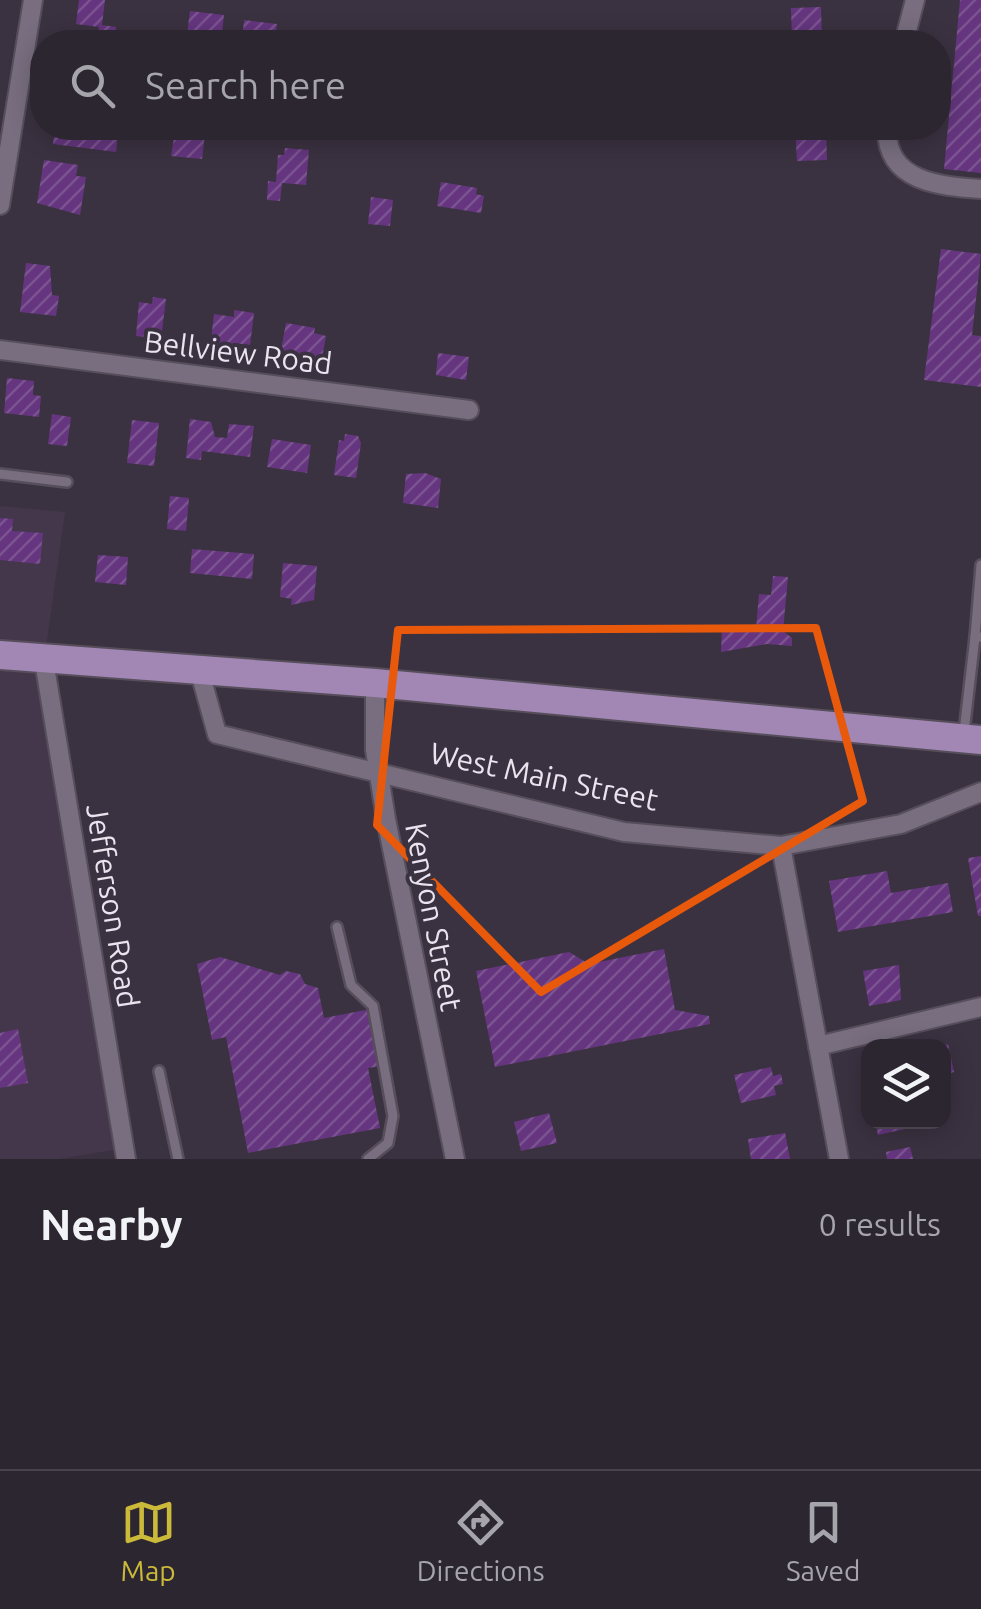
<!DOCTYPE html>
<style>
:root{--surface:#2c2631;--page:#38323d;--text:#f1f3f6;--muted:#a6a5ab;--line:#48434d;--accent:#cbba39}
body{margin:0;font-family:Ubuntu,sans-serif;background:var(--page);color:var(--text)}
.controls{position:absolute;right:30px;bottom:30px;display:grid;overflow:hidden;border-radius:20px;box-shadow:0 5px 25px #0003}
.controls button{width:90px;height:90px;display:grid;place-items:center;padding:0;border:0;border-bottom:2px solid var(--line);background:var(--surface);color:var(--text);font:50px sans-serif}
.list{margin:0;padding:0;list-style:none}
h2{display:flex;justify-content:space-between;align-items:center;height:130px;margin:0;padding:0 40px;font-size:42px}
h2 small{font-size:32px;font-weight:400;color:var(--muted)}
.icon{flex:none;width:55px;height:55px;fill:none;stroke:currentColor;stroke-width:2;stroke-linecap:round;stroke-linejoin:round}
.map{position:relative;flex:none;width:981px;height:1159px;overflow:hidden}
.search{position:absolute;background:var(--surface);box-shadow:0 5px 25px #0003;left:30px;right:30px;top:30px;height:110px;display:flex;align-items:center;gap:25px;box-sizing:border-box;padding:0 35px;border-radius:40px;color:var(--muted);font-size:38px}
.sheet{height:310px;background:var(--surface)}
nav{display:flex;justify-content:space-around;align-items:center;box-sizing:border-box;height:140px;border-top:2px solid var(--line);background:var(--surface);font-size:28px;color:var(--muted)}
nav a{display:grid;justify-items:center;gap:5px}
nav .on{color:var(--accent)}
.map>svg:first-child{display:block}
.built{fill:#44374c}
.building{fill:url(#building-hatch)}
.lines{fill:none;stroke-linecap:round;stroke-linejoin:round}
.service-casing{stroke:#564e5b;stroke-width:14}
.minor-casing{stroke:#564e5b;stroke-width:22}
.primary-casing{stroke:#564e5b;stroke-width:32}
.service{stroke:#786e7f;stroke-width:9}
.minor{stroke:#786e7f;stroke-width:18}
.primary{stroke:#a286b4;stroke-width:28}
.marked{fill:none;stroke:#e8590c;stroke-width:8;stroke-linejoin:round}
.labels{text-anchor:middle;stroke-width:8;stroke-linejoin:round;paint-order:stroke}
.street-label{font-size:30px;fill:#eae4ee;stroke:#3b3241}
</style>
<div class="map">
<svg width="981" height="1159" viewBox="0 0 981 1159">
<defs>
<pattern id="building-hatch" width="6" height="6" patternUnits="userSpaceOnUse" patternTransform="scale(2.5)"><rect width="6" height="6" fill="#65367f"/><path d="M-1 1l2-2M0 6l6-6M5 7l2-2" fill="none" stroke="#7b5391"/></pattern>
</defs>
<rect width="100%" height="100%" fill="#3b3241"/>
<path class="built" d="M0 506 65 512 44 661 124 1148 59 1159H0Z"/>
<g class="building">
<path d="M79 0H105L102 25 116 27 115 38 98 36 99 27 76 24Z"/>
<path d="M960 0H981V173L944 169Z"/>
<path d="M821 7 822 42H792L791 8Z"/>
<path d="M190 11 224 15 221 42H186Z"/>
<path d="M244 20 277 24 275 42H242Z"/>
<path d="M292 33 311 34V42H291Z"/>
<path d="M55 128H87L86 131 118 135 116 152 53 144Z"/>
<path d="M795 128H826L827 160 797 161Z"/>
<path d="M175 130 205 134 202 159 171 156Z"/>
<path d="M285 148 309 150 306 185 282 183 280 201 267 200 268 181 276 182 278 155H284Z"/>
<path d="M44 160 78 165 76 176 86 177 80 215 37 203Z"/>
<path d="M441 182 477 188 476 194 484 196 481 213 437 206Z"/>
<path d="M371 197 393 200 390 226 368 224Z"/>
<path d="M941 249 981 254 972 335 981 336V387L924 380Z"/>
<path d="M26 263 50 266 52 295 59 296 56 316 20 312Z"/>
<path d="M153 297 166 299 161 339 136 336 139 302 152 304Z"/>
<path d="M234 310 254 313 250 345 235 343 234 348 211 340 214 314 234 317Z"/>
<path d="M286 323 315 328 314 333 326 336 322 358 281 350Z"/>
<path d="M438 353 469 357 466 380 436 375Z"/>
<path d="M7 378 34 381 33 395 41 396 39 417 4 413Z"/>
<path d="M52 414 71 417 67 446 48 444Z"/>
<path d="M190 419 211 422 215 437 227 438 229 424 254 426 250 457 202 451 201 460 186 458Z"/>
<path d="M132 420 159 423 154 466 127 463Z"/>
<path d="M345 434 358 436 361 443 356 478 334 475 339 440 344 441Z"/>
<path d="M272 439 311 445 307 473 267 467Z"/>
<path d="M425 473 441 479 438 508 403 503 406 474Z"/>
<path d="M170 496 189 498 186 531 167 529Z"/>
<path d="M0 518 13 519 12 531 43 533 40 564 0 560Z"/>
<path d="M192 549 254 554 252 579 190 573Z"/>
<path d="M98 555 128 557 126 585 95 582Z"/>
<path d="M283 563 317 566 314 600 291 605 292 599 280 597Z"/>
<path d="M773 576 788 577 783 631 792 638V646L767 644 721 652 722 626 756 629 759 594 771 595Z"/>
<path d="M981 856V916H978L968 858Z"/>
<path d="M887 871 891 893 948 883 953 912 838 932 829 881Z"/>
<path d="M664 949 675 1010 709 1016 710 1024 495 1067 476 971 569 952 589 964Z"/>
<path d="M220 957 280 975 286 971 300 974 305 984 318 988 324 1018 371 1009 382 1066 368 1068 380 1128 248 1153 226 1037 212 1040 197 964Z"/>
<path d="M899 965 901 1000 869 1006 863 971Z"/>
<path d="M18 1029 28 1083 0 1088V1033Z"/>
<path d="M948 1044 954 1072 944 1075V1045Z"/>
<path d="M771 1067 773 1076 781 1074 783 1084 774 1086 776 1095 741 1103 734 1075Z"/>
<path d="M549 1113 557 1143 521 1151 514 1122Z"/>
<path d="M875 1122H922L923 1125 878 1135Z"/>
<path d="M785 1133 790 1159H751L748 1139Z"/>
<path d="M910 1147 913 1159H887L886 1152Z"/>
</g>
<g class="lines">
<defs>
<g id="service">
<path d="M0 474 67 482"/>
<path d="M975 637 981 565"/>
<path d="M964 732 975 637H981"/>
<path d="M337 927 351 985 373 1006 393 1116 388 1143 368 1159"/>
<path d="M159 1071 178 1159"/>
</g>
<g id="minor">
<path d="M904 42 915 0"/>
<path d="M887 128C886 182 939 186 981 189"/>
<path d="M0 205 33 0"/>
<path d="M0 350 469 410"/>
<path d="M44 661 126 1159"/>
<path d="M199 669 217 734 624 832 781 846 901 824 981 792"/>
<path d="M375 683V750L386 819 455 1159"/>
<path d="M781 846 839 1159"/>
<path d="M818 1046 981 1007"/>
</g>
<path id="primary" d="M0 655 375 683 981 740"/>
</defs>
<use href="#service" class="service-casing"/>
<use href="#minor" class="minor-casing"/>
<use href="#primary" class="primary-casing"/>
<use href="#service" class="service"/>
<use href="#minor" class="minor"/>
<use href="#primary" class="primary"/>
</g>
<path class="marked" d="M816 628 863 801 541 992 377 825 398 630Z"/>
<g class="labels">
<g class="street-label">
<text transform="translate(238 353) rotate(7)" y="10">Bellview Road</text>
<text transform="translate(544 777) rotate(12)" y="10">West Main Street</text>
<text transform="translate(112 906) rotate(81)" y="10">Jefferson Road</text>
<text transform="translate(433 917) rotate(79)" y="10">Kenyon Street</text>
</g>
</g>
</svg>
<div class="controls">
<button><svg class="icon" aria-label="layers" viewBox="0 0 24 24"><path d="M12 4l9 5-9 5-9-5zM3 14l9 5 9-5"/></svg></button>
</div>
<div class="search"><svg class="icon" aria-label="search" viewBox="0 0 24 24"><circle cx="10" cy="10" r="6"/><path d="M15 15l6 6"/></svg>Search here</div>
</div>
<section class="sheet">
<h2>Nearby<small>0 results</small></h2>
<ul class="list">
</ul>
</section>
<nav>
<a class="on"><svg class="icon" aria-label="map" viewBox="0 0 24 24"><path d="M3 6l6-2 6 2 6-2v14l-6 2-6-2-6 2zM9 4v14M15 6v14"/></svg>Map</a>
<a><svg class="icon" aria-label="directions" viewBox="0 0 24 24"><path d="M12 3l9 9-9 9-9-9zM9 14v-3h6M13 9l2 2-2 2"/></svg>Directions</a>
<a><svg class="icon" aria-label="saved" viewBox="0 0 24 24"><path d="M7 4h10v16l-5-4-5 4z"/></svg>Saved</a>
</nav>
